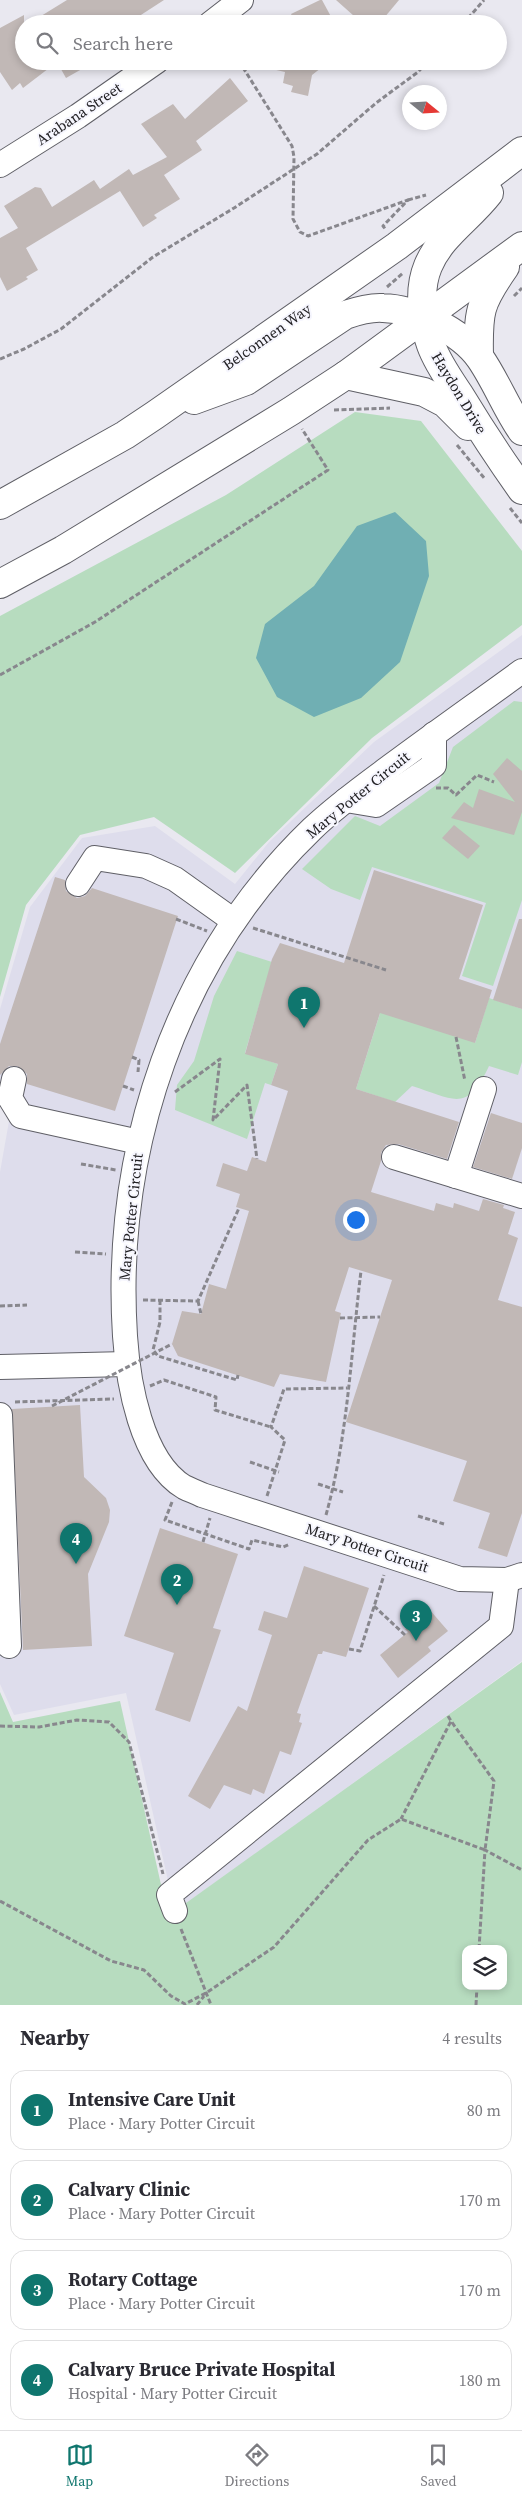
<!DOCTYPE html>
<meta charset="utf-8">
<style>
:root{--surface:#fff;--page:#f2f2f3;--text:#2b2b33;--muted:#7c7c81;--line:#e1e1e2;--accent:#0f766e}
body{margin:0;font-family:"Source Serif 4",serif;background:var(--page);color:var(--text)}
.controls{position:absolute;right:15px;bottom:15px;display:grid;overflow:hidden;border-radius:10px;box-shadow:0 2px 8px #0003}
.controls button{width:45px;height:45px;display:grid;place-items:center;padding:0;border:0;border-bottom:1px solid var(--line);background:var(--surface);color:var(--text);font:25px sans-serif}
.compass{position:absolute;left:402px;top:85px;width:45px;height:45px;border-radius:50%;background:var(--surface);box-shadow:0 2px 8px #0003;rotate:108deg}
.you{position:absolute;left:355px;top:1219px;width:18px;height:18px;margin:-12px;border:4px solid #fff;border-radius:50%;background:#1a73e8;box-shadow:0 0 0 8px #1a73e833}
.badge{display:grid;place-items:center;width:32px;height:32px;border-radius:50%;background:var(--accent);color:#fff;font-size:16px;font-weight:700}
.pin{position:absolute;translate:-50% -41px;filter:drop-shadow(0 1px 2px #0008)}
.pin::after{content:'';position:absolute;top:26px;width:18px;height:15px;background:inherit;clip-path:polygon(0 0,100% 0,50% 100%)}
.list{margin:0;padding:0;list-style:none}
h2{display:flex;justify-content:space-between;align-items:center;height:65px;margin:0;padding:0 20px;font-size:21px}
h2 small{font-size:16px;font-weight:400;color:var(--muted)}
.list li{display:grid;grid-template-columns:32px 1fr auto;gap:15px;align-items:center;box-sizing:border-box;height:80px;margin:0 10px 10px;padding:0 10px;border:1px solid var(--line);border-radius:15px}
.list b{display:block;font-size:19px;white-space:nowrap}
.list p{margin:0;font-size:16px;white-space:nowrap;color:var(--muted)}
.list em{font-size:16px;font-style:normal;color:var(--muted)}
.icon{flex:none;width:28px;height:28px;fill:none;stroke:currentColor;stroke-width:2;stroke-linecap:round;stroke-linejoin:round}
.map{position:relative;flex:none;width:522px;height:2005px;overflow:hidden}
.search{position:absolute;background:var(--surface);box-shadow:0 2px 8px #0003;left:15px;right:15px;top:15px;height:55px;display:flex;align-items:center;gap:12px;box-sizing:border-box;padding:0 18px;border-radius:28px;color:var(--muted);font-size:19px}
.sheet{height:425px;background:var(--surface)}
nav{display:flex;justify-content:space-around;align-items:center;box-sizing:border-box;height:70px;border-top:1px solid var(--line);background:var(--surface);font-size:14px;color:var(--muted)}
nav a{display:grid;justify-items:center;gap:2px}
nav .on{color:var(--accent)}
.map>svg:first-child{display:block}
.built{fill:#deddec}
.green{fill:#b7dcbf;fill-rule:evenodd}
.water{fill:#70afb3}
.building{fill:#c1b8b6}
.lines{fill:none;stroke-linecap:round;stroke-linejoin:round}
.minor-casing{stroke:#5f5f66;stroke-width:26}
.major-casing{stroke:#5f5f66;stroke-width:30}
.path{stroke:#88878d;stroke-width:3;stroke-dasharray:5 2.5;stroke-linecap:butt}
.minor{stroke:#fff;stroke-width:24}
.major{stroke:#fff;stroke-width:28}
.path-bridge{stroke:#88878d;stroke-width:3;stroke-dasharray:5 2.5;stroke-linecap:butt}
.labels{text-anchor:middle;stroke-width:4;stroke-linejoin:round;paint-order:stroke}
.street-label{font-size:15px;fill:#222124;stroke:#f6f6fe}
</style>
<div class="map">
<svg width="522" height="2005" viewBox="0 0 522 2005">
<rect width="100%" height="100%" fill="#e9e8f0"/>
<path class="built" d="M522 635V1661L175 1912 126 1693 14 1715 0 1684V1172L11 1110 0 1104V1009L30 907 82 838 155 826 235 884 269 842 374 742Z"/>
<g class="green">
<path d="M355 412 421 421 522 551V625L372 738 235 873 154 817 80 835 26 905 0 997V616L226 495Z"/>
<path d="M514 701 522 702V900L493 986 462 976 486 903 372 867 360 900 331 889 302 869 355 816 380 826 439 783 453 747Z"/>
<path d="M237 951 272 962 245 1053 278 1064 271 1085 265 1083 247 1139 175 1110 177 1085 194 1061 214 996Z"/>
<path d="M389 985 475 1043 489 998 522 1009V1062L518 1075 489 1066C467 1114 454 1099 412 1086L395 1102 356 1089Z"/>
<path d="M522 1662V2005H0V1692L13 1722 120 1701 168 1916ZM466 1949H503V1986H466Z"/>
</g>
<path class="water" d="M395 512 426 541 429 576 400 662 361 698 314 717 277 697 256 658 265 624 314 586 357 526Z"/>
<g class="building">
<path d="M67 0H164L127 24H28Z"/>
<path d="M320 0H322L335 24H296L291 14Z"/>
<path d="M336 0H399L379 24H363Z"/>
<path d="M24 15V61H96L66 78 57 62 23 88 20 83 12 90 0 72V28Z"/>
<path d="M260 61H330L312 75 308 96 291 92 293 86 283 83 285 72 259 66Z"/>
<path d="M230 78 248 101 196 141 202 150 164 175 180 199 154 215 157 218 143 227 120 191 26 248 38 270 26 277 28 279 7 291 0 277V238L18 228 4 206 35 187 41 188 52 207 94 180 100 189 129 169 133 175 167 157 141 124 173 104 185 119Z"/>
<path d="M507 758 522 771V812L514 835 451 818 464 802 473 808 479 789 515 802 493 774Z"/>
<path d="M454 825 480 846 468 859 442 838Z"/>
<path d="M374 870 483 905 459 979 492 990 475 1043 380 1013 356 1089 459 1122 447 1159 398 1144 386 1145 381 1153V1161L371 1192 434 1211 436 1203 453 1208 454 1203 479 1211 483 1199 504 1205 503 1208 515 1212 508 1234 518 1238 498 1300 522 1307V1513L507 1557 478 1548 490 1513 453 1501 467 1461 346 1422 392 1280 349 1267 335 1311 341 1313 326 1382 280 1374 274 1387 178 1356 172 1344 182 1311 201 1314 209 1284 226 1289 249 1211 236 1207 240 1194 216 1186 223 1163 247 1171 252 1157 266 1162 288 1091 271 1085 278 1064 245 1054 272 959 280 943 344 963Z"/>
<path d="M55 877 65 880 66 891 77 898 85 896 92 888 178 916 115 1111 27 1084V1074L17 1066H9L0 1075V1044Z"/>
<path d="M519 919H522V1009L493 1000Z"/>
<path d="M491 1113 522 1123V1148L512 1179 473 1167Z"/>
<path d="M80 1405 84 1477 106 1498 110 1510 109 1522 88 1574 92 1646 23 1650 12 1409Z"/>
<path d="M160 1528 238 1554 213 1628 221 1630 190 1722 155 1710 174 1653 124 1636Z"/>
<path d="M304 1566 369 1588 346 1657 323 1651 322 1654H318L297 1713 301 1714 299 1722 302 1723 291 1755 280 1751 264 1794 253 1789 251 1795 224 1785 210 1809 188 1796 238 1706 247 1711 272 1635 258 1630 264 1611 287 1618Z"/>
<path d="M429 1609 448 1631 428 1647 431 1651 398 1678 380 1655 408 1632 405 1629Z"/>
</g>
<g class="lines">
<defs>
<g id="minor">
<path d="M210 24 241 0"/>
<path d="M0 165 78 116 157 61"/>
<path d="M522 671C478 703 434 734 391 766 364 786 336 806 312 829 176 960 113 1150 125 1336 128 1382 141 1461 184 1487 190 1490 196 1492 202 1495L460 1579 507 1580 522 1575"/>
<path d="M346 800 376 805 434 765V734"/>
<path d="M78 884 95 858 146 866 175 879 234 921"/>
<path d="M14 1079 10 1098 21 1116 139 1142"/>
<path d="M394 1157 522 1196"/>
<path d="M456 1176 484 1089"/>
<path d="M0 1367 127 1364"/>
<path d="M0 1415 9 1646"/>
<path d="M175 1911 169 1895 501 1626 507 1580"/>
</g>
<g id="major">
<path d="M489 193C469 219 441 235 428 266 418 290 422 320 431 345 437 362 449 379 459 394 479 427 500 459 522 490"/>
<path d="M479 356C478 312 479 304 505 267"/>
<path d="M346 375 424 392 445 403 468 426"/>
<path d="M194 400 246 381 345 315C357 311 370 307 383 308 415 309 461 331 480 358 496 381 506 408 522 431"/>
<path d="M0 505 125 435 155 415 397 246 522 151"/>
<path d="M0 584 63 550 291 411 346 375 522 246"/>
</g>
</defs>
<use href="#minor" class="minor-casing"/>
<use href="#major" class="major-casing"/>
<g class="path">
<path d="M463 24 484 0"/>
<path d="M239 61 292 146 294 157 293 219 300 232 308 236 408 200 383 226 386 230"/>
<path d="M408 200 426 195"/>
<path d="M387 287 403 273"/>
<path d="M514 296 522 288"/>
<path d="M0 359 24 349 61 329 153 257 234 208 317 154 376 103 418 72 428 61"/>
<path d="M334 410 390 408"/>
<path d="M457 445 485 479"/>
<path d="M510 508 522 523"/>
<path d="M0 675 95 622 328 470 302 429"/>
<path d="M436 788H448L456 795 477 775 494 782"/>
<path d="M176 919 207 931"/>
<path d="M253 928 386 970"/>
<path d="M456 1037 465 1081"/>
<path d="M132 1057 139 1060 138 1072"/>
<path d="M123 1086 134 1090"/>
<path d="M175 1092 220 1059 213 1120 247 1085 257 1159"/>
<path d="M81 1164 116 1170"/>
<path d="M75 1252 106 1254"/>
<path d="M143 1300 198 1301 239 1208"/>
<path d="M160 1300V1322L153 1350 158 1356 237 1380 238 1375"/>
<path d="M198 1301 201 1314"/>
<path d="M0 1306 27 1305"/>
<path d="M340 1318 380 1317"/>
<path d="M150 1386 164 1380 216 1397 215 1410 271 1427"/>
<path d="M15 1402 114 1399"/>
<path d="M250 1462 279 1472"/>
<path d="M318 1484 343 1492"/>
<path d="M267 1496 285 1440 271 1427 284 1389 347 1388"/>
<path d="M172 1502 165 1520 249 1549 252 1540 283 1547 290 1544"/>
<path d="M326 1515C348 1436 351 1352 361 1271"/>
<path d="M418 1516 444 1524"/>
<path d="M203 1542 210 1518"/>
<path d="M374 1606 405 1635"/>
<path d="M349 1649 360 1651 384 1575"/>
<path d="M448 1716 451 1721"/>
<path d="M0 1726 39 1727 77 1720 109 1722 129 1742 163 1874"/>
<path d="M0 1901 111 1961 144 1970 171 1996 185 2004 206 1993 274 1947 368 1840 401 1819 485 1850 494 1781 451 1721 401 1819"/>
<path d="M181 1929 211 2005"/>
<path d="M479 1949 485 1850 522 1870"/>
<path d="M197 2005 204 1996"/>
<path d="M476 2005 477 1986"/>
</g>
<use href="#minor" class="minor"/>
<use href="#major" class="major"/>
<path class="path-bridge" d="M52 1406 172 1344"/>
</g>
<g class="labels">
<g class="street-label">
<text transform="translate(79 114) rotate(-34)" y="5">Arabana Street</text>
<text transform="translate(267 337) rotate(-35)" y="5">Belconnen Way</text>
<text transform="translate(459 393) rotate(59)" y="5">Haydon Drive</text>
<text transform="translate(358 795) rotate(-39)" y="5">Mary Potter Circuit</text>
<text transform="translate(131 1217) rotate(-84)" y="5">Mary Potter Circuit</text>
<text transform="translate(367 1548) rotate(18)" y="5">Mary Potter Circuit</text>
</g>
</g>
</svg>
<div class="controls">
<button><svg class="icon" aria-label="layers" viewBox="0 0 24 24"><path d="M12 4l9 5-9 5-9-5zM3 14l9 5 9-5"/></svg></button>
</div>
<svg class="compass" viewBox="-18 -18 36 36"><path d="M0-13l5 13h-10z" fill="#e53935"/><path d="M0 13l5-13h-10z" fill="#7c7c81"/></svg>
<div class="you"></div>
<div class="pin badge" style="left:304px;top:1028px">1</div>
<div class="pin badge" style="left:177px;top:1605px">2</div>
<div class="pin badge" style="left:416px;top:1641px">3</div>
<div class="pin badge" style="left:76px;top:1564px">4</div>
<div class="search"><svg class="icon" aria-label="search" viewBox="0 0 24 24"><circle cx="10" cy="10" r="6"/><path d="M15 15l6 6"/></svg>Search here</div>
</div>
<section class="sheet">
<h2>Nearby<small>4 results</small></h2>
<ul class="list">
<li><span class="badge">1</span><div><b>Intensive Care Unit</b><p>Place · Mary Potter Circuit</p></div><em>80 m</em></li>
<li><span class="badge">2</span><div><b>Calvary Clinic</b><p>Place · Mary Potter Circuit</p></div><em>170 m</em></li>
<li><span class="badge">3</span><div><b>Rotary Cottage</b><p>Place · Mary Potter Circuit</p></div><em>170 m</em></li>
<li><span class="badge">4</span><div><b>Calvary Bruce Private Hospital</b><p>Hospital · Mary Potter Circuit</p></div><em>180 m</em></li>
</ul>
</section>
<nav>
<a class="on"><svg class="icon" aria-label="map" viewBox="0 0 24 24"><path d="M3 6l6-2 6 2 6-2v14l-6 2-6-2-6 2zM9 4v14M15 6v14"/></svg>Map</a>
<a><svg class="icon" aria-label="directions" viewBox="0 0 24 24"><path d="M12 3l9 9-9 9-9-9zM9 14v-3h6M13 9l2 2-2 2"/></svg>Directions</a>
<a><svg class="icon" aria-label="saved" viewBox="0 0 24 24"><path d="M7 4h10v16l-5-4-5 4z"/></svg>Saved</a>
</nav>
